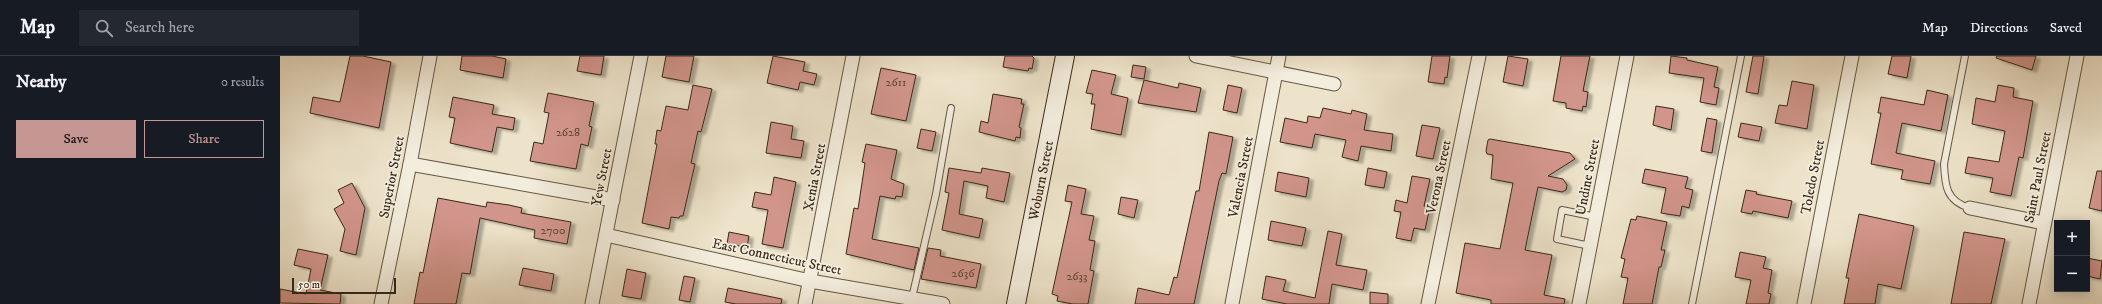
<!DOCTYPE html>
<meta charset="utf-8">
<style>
:root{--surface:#171b24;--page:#242831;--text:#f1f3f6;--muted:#9ea1a6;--line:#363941;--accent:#c59692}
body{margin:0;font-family:"IM FELL DW Pica",serif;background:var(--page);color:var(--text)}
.controls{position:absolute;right:12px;bottom:12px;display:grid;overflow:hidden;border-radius:0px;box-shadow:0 2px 10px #0003}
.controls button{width:36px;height:36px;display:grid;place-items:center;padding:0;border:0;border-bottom:1px solid var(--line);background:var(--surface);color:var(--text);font:20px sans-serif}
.scale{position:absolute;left:12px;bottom:10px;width:104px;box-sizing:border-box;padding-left:4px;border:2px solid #382918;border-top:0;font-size:11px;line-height:14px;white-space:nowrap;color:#382918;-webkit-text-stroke:3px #f3eddd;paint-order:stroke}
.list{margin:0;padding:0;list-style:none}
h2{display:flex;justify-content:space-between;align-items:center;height:52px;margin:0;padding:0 16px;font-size:17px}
h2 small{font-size:13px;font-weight:400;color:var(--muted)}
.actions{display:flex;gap:8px;padding:12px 16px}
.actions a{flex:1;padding:9px 0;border:1px solid var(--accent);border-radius:0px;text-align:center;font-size:14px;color:var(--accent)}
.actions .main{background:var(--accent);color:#111}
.icon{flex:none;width:22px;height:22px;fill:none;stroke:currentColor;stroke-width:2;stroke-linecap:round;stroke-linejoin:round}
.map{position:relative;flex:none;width:1822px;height:248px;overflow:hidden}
header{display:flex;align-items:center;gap:24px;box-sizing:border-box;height:56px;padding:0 20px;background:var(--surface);border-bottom:1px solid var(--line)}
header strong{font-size:19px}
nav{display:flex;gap:22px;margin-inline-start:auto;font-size:14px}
.search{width:280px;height:36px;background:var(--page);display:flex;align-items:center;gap:10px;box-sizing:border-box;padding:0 14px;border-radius:0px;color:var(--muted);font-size:15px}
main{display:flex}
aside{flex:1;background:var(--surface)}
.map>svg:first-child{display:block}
.building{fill:#d2958c;stroke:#382918;filter:url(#shadow)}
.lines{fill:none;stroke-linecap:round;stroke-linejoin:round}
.service-casing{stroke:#655844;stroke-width:8}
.minor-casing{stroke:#655844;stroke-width:15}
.secondary-casing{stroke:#382918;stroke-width:20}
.service{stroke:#f3eddd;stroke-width:6}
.minor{stroke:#f3eddd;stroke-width:13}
.secondary{stroke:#f3eddd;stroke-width:18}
.labels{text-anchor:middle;stroke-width:3.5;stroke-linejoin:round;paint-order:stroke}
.number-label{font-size:12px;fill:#5e4435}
.street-label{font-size:14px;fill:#382918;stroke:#f3eddd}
</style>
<header>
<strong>Map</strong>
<div class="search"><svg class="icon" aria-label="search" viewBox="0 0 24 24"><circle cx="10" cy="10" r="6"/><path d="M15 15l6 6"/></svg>Search here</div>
<nav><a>Map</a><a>Directions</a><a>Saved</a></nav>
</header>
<main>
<aside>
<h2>Nearby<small>0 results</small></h2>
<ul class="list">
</ul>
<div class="actions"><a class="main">Save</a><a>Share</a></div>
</aside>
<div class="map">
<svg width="1822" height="248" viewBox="0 0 1822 248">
<defs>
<filter id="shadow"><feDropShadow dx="4.5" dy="2.5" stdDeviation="1" flood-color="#0004"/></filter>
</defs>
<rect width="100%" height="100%" fill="#ede3ca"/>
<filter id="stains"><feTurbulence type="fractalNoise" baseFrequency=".005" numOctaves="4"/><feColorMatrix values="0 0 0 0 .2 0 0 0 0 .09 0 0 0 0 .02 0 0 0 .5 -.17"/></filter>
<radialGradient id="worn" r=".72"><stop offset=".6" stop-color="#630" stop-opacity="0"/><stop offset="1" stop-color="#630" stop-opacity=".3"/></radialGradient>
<g class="building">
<path d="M70 0H83L111 6 99 72 30 57 33 41 60 46Z"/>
<path d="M182 0H212L226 3 223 22 180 14Z"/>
<path d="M300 0H324L321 19 297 15Z"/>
<path d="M386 0H414L409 26 382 21Z"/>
<path d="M493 0 525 6 523 15 537 18 534 29 520 26 518 34 487 27Z"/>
<path d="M725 0H752L754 2 752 13 749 12 748 15 723 11Z"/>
<path d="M1152 0H1170L1167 22 1165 21 1164 28 1148 26Z"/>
<path d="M1228 0 1248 3 1243 30 1223 26Z"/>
<path d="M1281 0H1310L1303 35 1308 36 1306 51 1303 50 1302 55 1286 52V47L1273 45Z"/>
<path d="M1391 0 1407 2V4L1438 11 1434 31 1439 32 1436 49 1420 46 1424 22 1389 17Z"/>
<path d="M1473 0H1484L1478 38 1466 36Z"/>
<path d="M1612 0H1631L1627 22 1608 18Z"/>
<path d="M1717 0H1756L1752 14 1716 2Z"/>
<path d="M853 9 866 11 864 23 851 21Z"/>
<path d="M601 12 636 19 626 65 591 58Z"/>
<path d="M812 14 836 19 831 38 848 42 841 79 811 73 815 48H811L813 38 806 37Z"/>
<path d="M864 24 898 32 899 27 921 32 916 56 858 47Z"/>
<path d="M1512 25 1534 29 1527 73 1495 67 1499 49 1507 50Z"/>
<path d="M413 29 432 33 421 76 418 75 411 107 415 108 403 160H400L399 162 391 161 389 173 362 167 377 88H375L377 74 381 75 386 50 408 54Z"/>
<path d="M948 29 962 32 957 57 943 54Z"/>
<path d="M1718 29 1734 32 1733 41 1753 45 1743 102 1739 101 1731 140 1710 136 1713 122 1685 117 1688 101 1719 106 1725 75 1692 68 1696 42 1715 46Z"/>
<path d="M1647 34 1668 39 1661 75 1622 67 1616 97 1655 105 1650 128 1621 123 1623 114 1591 108 1601 57H1598L1601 41 1644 49Z"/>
<path d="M268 37 314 46 309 70 312 71 308 90 301 88 296 113 250 105 254 86 263 88 269 57 264 56Z"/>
<path d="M713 38 742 43 741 48H744L739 71 741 72 740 82 736 81 735 85 699 76 701 65 708 67Z"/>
<path d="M173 41 214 49 212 58 235 62 233 74 217 71 212 96 170 87 175 62 169 61Z"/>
<path d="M1376 50 1394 53 1391 74 1373 69Z"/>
<path d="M1043 52 1071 58 1072 54 1087 58 1084 74 1113 78 1111 95 1081 90 1078 105 1062 101 1066 84 1035 78 1032 92 1000 86 1005 62 1027 67 1028 60 1040 62Z"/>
<path d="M1427 62 1437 64 1432 97 1421 95Z"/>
<path d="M491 66 513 70 511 83 524 85 521 102 486 97Z"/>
<path d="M1461 67 1482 71 1479 85 1458 81Z"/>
<path d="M1142 69 1160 72 1153 103 1136 100Z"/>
<path d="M641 73 656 76 652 95 637 92Z"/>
<path d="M929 76 953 81 946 118 942 117 939 125 914 248H855L858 232 889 239 894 221 897 222 916 135H919Z"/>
<path d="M1210 83 1290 97 1295 103 1268 120 1283 123 1287 129 1286 134 1282 136 1258 131 1245 194 1272 199 1264 239 1285 243 1284 248H1211V244L1176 237 1185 187 1220 193 1233 127 1211 123 1213 99 1207 98 1206 95 1208 84Z"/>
<path d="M586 88 617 94 611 123 624 128 622 141 616 140 615 143 600 140 592 183 639 192 634 214 566 198 574 152 578 153 585 107 582 106Z"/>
<path d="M669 112 701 117 702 112 730 117 724 146 706 142 708 130 684 125 679 158 703 163 699 182 662 174 669 137 665 136Z"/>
<path d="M1088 112 1107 116 1104 132 1085 129Z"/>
<path d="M1365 113 1408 121 1405 132 1413 134 1409 152 1402 150 1400 160 1381 157 1386 132 1362 127Z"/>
<path d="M1817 115H1822V155L1809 152Z"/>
<path d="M998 116 1029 122 1026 141 995 135Z"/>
<path d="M1132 120 1150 123 1144 150 1150 151 1145 174 1134 172 1131 185 1116 182 1121 156 1114 155 1116 144 1127 147Z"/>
<path d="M494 121 516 126 503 192 482 188 488 154 472 151 475 136 491 139Z"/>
<path d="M72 127 85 152 76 199 60 195 65 173 54 153 64 147 58 134Z"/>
<path d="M788 129 806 133 801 158 814 160 809 184 815 185 810 214 814 215 808 248H793L777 245 778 240 772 238 792 146 785 145Z"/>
<path d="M1466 134 1477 136 1476 138 1512 145 1508 162 1473 155 1472 158 1461 156Z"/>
<path d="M841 141 858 144 854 162 838 158Z"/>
<path d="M158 142 206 151 207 146 229 149 242 152 241 157 291 166 287 188 254 182 255 174 200 162 190 218 182 217 176 248H134L140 216 143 217Z"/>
<path d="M1579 158 1634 170 1621 233 1598 228 1595 248H1564L1569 222H1566Z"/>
<path d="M1357 160 1387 166 1381 194H1385L1381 211H1379L1372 248H1343L1348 222 1341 221 1345 203 1341 202 1351 163 1356 164Z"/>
<path d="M991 165 1026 172 1022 190 988 184Z"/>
<path d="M1048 175 1062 178 1056 209 1087 214 1083 234 1052 228 1049 248H1007L982 243 986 220 1006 224 1003 235 1035 242Z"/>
<path d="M449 176 469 180 467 191 447 188Z"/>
<path d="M1684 176 1725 183 1711 248H1671Z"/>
<path d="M648 192 661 194 660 200 701 208 696 232 641 223Z"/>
<path d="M18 193 48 199 40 234 61 238 60 248 0 247V233L26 238 31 213 14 209Z"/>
<path d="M1460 196 1486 201 1483 212 1492 214 1488 237 1491 238 1489 248H1466L1471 224 1455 221Z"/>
<path d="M1807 202 1822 205 1820 223 1807 220Z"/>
<path d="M243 212 274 218 271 235 239 229Z"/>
<path d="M347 213 366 217 361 243 342 240Z"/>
<path d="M404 220 415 222 410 246 399 244Z"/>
<path d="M448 232 502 243 501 248H456L445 246Z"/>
<path d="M1090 236 1108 238V248H1090Z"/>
</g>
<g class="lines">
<defs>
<g id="service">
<path d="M1685 0 1664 108C1665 130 1666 145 1690 152"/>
<path d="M1310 190 1277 183 1282 154 1316 161"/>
<path d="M632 242 656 138 671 52"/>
<path d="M1412 248 1461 0"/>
</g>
<g id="minor">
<path d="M916 0 1054 28"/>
<path d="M130 108 333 144"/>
<path d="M1690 152 1764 167"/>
<path d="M326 179 530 225 663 248"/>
<path d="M101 248 130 108 150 0"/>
<path d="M312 248 361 0"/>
<path d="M525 248 573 0"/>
<path d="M952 248 999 0"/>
<path d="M1148 248 1199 0"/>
<path d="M1299 248 1347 0"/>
<path d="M1524 248 1572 0"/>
<path d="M1749 248 1797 0"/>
</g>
<g id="secondary">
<path id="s1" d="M736 248 785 0"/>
</g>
</defs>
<use href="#service" class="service-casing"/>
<use href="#minor" class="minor-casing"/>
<use href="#secondary" class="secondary-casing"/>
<use href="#service" class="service"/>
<use href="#minor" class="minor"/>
<use href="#secondary" class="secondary"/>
</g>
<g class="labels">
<g class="number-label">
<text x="616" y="30">2611</text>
<text x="288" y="80">2628</text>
<text x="273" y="178">2700</text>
<text x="683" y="221">2636</text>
<text x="797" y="224">2633</text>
</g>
<g class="street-label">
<text transform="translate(111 121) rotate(-79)" y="5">Superior Street</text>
<text transform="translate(321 121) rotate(-79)" y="5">Yew Street</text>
<text transform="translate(534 121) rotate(-79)" y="5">Xenia Street</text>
<text transform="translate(960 121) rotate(-79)" y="5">Valencia Street</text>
<text transform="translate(1158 121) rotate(-78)" y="5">Verona Street</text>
<text transform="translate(1307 121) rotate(-79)" y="5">Undine Street</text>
<text transform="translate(1532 121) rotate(-79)" y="5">Toledo Street</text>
<text transform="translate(1757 121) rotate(-79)" y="5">Saint Paul Street</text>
<text dy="5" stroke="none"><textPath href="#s1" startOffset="126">Woburn Street</textPath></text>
<text transform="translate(497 200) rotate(12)" y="5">East Connecticut Street</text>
</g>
</g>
<rect width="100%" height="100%" filter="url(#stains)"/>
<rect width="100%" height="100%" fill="url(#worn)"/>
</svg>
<div class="controls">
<button>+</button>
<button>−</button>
</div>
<div class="scale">50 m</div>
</div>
</main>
